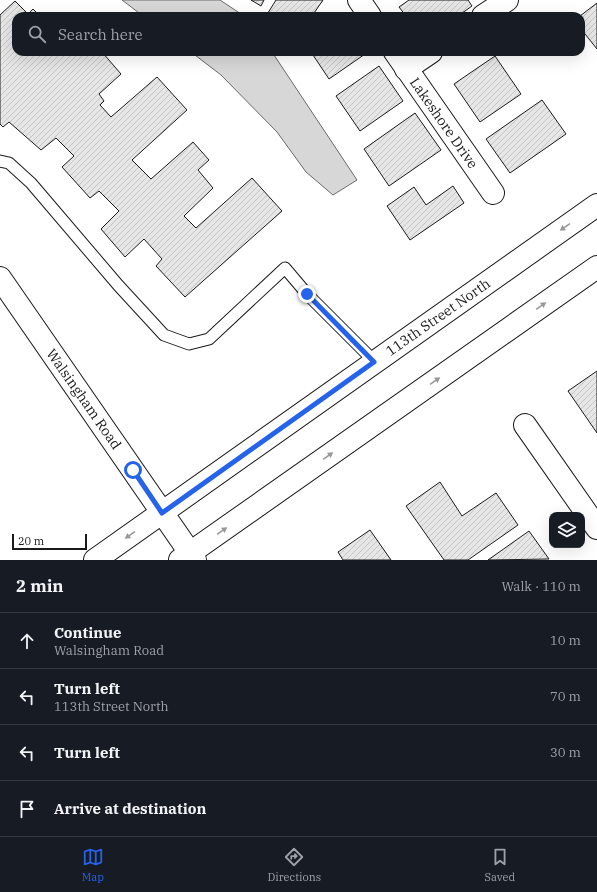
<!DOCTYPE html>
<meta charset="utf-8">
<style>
:root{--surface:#171b24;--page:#242831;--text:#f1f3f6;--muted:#9ea1a6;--line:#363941;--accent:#2563eb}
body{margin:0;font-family:"IBM Plex Serif",serif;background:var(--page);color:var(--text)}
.controls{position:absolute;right:12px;bottom:12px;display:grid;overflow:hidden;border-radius:8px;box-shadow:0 4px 16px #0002}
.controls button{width:36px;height:36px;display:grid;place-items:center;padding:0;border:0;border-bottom:1px solid var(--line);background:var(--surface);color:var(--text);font:20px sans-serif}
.scale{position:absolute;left:12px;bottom:10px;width:75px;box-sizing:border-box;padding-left:4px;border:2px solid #1a1a1a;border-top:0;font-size:11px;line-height:14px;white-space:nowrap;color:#1a1a1a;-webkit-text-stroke:3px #fff;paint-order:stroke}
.stop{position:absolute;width:12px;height:12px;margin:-9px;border:3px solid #2563eb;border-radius:50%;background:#fff}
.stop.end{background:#2563eb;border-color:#fff;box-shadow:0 1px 4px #0008}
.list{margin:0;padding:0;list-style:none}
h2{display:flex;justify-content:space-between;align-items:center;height:52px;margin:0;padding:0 16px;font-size:17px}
h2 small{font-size:13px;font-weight:400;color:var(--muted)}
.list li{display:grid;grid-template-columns:26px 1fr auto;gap:12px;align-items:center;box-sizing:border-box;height:56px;padding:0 16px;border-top:1px solid var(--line)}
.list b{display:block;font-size:15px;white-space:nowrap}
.list p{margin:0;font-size:13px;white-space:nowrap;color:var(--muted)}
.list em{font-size:13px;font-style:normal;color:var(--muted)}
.icon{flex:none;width:22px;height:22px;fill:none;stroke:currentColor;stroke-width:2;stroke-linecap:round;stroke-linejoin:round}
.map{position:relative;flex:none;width:597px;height:560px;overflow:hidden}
.search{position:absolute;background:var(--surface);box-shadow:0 4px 16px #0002;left:12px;right:12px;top:12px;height:44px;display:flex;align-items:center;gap:10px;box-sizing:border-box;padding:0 14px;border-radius:12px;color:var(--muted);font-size:15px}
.sheet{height:276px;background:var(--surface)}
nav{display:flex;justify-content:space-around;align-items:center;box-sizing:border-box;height:56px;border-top:1px solid var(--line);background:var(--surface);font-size:11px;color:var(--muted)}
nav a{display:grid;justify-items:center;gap:2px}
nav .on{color:var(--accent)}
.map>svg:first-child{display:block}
.water{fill:#d7d7d7;stroke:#6a6a6a}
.building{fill:url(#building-hatch);stroke:#1a1a1a}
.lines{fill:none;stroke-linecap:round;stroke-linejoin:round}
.lane-casing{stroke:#1a1a1a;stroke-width:13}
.street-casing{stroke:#1a1a1a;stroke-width:24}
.secondary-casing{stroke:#1a1a1a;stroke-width:24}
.lane{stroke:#fff;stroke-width:11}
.street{stroke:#fff;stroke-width:22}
.secondary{stroke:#fff;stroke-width:22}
.oneway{fill:#989898}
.route{stroke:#2563eb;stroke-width:5}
.labels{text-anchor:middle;stroke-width:3;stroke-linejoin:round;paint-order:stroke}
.street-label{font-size:14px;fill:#1a1a1a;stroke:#fff}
</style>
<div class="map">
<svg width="597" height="560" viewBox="0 0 597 560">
<defs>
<pattern id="building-hatch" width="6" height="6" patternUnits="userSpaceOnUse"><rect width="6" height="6" fill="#e6e6e6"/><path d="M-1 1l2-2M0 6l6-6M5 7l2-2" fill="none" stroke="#c5c5c5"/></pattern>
</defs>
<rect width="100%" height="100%" fill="#fff"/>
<g class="water">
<path d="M122 0H220L244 16H143Z"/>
<path d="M191 52H272L357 180 333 195 306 172 277 132 221 75Z"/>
</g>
<g class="building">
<path d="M251 0H264L261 6Z"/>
<path d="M276 0H323L312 16H266Z"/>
<path d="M409 0H468L472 6 458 16H406L399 7Z"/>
<path d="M15 1 28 14 33 9 40 16H16V52H102L121 74 99 94 104 101 100 105 111 117 157 77 187 110 132 160 151 179 193 142 209 160 198 170 213 188 184 216 196 228 252 178 282 211 185 297 156 266 162 259 144 239 125 257 101 229 119 211 99 191 90 198 62 167 74 156 56 138 41 150 9 122 3 127 0 124V15Z"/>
<path d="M597 3V49L581 29 580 16Z"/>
<path d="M311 52H368L329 79Z"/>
<path d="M495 56 521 94 480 122 454 84Z"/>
<path d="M379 66 403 101 360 131 336 96Z"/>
<path d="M542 100 566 134 510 173 486 139Z"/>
<path d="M415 113 441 150 389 186 364 149Z"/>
<path d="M453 186 464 203 410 240 387 206 414 187 426 205Z"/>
<path d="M597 371V433L568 391Z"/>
<path d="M440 482 462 516 496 493 518 525 468 560H444L406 506Z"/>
<path d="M370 530 391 560H343L338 552Z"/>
<path d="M529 531 549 559 488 560Z"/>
</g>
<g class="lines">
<defs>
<path id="lane" d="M0 161 9 163 31 183 118 285 164 335 189 344 209 339 285 268 307 294 375 362"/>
<g id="street">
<path d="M359 0 370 16"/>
<path d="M483 16 507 0"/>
<path d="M395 52 493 193"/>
<path d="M406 69 431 52"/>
<path d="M525 425 597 528"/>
</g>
<g id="secondary">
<path d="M0 278 195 560"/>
<path d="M95 560 597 205"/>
<path d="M180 560 597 267"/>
</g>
</defs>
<use href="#lane" class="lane-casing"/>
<use href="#street" class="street-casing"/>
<use href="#secondary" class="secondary-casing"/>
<use href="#lane" class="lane"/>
<use href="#street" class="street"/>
<use href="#secondary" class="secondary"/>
</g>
<defs><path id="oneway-solid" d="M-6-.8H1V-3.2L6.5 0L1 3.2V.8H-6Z"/></defs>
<g class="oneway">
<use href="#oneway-solid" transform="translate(565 227) rotate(145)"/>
<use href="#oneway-solid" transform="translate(541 306) rotate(-35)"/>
<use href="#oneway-solid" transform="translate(435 381) rotate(-35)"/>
<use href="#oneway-solid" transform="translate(328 456) rotate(-35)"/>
<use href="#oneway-solid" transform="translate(222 531) rotate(-35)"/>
<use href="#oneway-solid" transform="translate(130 535) rotate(145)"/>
</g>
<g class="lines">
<path class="route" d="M133 470 162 513 374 362 307 294"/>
</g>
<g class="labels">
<g class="street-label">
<text transform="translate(444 123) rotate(55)" y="5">Lakeshore Drive</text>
<text transform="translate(438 317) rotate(-35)" y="5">113th Street North</text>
<text transform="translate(84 399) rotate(55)" y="5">Walsingham Road</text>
</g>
</g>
</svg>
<div class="controls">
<button><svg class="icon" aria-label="layers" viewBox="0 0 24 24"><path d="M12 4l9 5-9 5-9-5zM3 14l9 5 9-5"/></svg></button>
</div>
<div class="scale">20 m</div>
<div class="stop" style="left:133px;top:470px"></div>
<div class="stop end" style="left:307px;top:294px"></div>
<div class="search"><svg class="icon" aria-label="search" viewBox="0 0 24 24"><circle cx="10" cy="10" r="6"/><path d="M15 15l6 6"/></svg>Search here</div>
</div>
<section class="sheet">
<h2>2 min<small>Walk · 110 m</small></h2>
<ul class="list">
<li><svg class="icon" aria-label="ahead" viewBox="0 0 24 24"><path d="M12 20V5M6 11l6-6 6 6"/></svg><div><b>Continue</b><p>Walsingham Road</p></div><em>10 m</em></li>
<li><svg class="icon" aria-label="left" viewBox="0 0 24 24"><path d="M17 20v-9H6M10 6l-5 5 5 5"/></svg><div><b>Turn left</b><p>113th Street North</p></div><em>70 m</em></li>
<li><svg class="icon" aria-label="left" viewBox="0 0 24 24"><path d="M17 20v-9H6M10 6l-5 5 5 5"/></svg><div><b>Turn left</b></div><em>30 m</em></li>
<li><svg class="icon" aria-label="arrive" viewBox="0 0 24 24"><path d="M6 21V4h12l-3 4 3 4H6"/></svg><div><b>Arrive at destination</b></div></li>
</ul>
</section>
<nav>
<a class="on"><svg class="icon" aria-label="map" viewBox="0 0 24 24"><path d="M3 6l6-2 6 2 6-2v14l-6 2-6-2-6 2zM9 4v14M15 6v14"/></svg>Map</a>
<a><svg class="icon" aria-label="directions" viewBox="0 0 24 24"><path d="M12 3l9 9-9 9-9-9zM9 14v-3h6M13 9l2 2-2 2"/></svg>Directions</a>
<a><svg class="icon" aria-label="saved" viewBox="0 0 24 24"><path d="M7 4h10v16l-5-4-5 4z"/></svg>Saved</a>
</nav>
